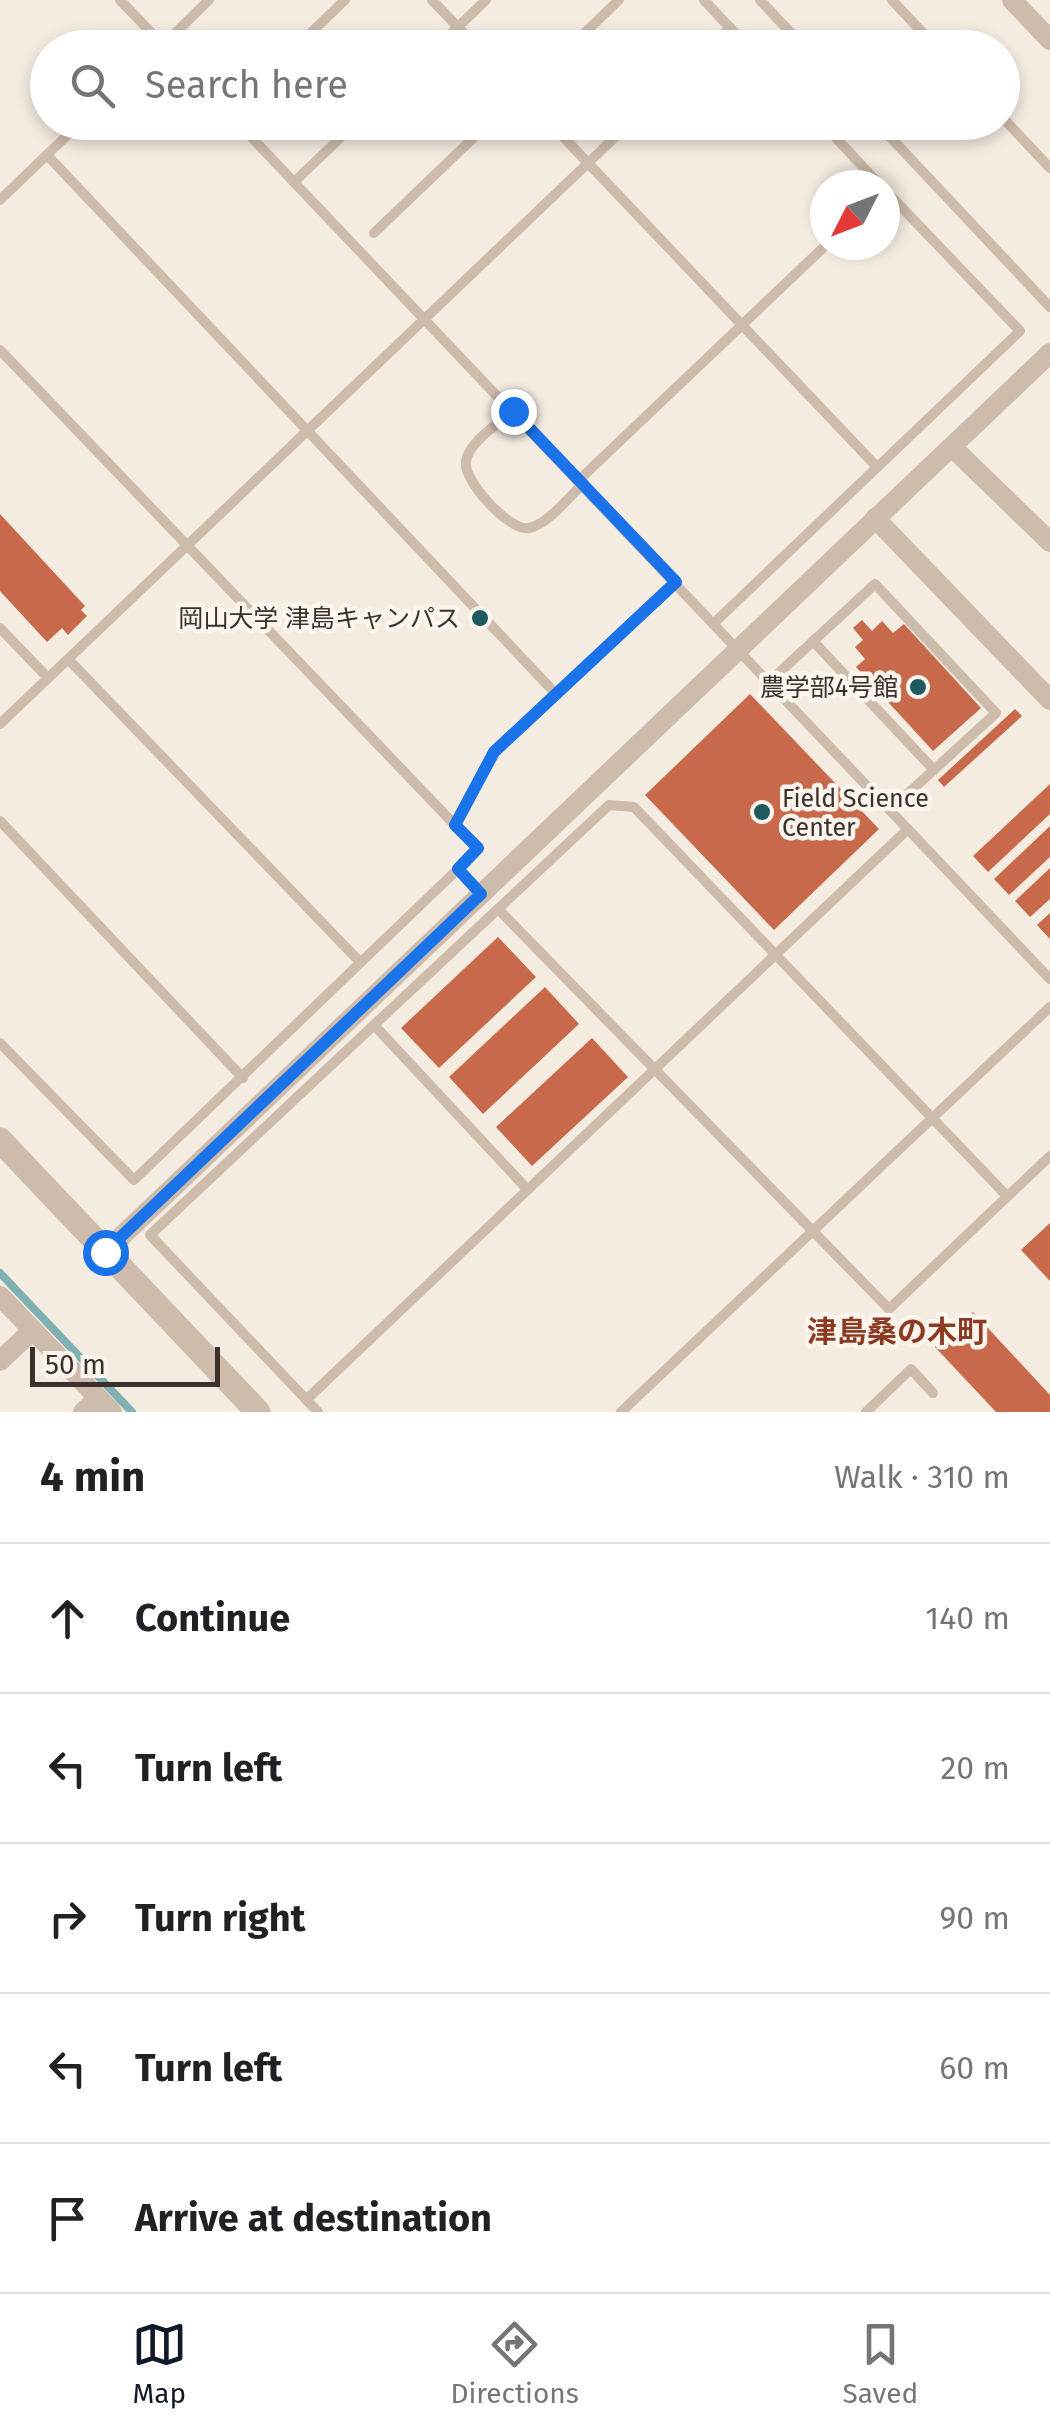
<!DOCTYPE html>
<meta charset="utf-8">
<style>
:root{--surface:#fff;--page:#f6f6f6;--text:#202124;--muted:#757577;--line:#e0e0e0;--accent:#111827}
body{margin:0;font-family:"Fira Sans","Noto Sans JP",sans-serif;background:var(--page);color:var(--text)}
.compass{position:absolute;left:810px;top:170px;width:90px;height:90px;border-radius:50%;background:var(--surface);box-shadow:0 5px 15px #0003;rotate:228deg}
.scale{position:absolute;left:30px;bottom:25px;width:190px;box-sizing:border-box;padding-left:10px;border:5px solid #3b302b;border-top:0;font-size:28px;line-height:35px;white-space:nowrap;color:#3b302b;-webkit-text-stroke:8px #fbf5ee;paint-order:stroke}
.stop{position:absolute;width:30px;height:30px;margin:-22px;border:8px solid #1a73e8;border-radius:50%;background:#fff}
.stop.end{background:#1a73e8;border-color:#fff;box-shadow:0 2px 10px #0008}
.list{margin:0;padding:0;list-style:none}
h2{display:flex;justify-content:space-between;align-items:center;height:130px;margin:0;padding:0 40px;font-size:42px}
h2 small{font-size:32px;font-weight:400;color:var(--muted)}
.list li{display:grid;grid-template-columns:65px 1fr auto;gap:30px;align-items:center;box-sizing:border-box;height:150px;padding:0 40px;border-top:2px solid var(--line)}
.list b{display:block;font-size:38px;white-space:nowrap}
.list em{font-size:32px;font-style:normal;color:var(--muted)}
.icon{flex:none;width:55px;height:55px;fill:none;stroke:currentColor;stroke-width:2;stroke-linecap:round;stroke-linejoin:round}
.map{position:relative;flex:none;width:1050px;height:1412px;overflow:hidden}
.search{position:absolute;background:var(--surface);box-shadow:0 5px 15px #0003;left:30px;right:30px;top:30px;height:110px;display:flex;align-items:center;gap:25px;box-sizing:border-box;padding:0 35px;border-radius:55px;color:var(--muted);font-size:38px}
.sheet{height:880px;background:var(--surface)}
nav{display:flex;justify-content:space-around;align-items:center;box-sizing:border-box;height:140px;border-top:2px solid var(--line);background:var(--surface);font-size:28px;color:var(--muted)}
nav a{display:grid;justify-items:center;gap:5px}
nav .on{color:var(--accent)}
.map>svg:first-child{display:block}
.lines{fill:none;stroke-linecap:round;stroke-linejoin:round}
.stream{stroke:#7fb0b2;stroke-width:8}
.building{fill:#c8694b}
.service{stroke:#cdbbac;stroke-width:10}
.minor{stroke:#cdbbac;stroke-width:20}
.tertiary{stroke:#cdbbac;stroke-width:25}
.route{stroke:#1a73e8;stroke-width:12}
.poi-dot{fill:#1f5a5e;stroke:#fbf5ee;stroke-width:4}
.labels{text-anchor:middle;stroke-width:9;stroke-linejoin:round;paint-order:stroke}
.poi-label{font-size:25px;fill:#3b302b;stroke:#fbf5ee;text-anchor:end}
.quarter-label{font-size:30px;font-weight:bold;fill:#8c3b22;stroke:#fbf5ee}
</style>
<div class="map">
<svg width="1050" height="1412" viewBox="0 0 1050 1412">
<rect width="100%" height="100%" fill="#f4ebe1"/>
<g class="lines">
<path class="stream" d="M0 1273 132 1412"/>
</g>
<g class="building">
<path d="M0 514 85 606 81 610 87 616 68 635 62 628 47 642 0 591Z"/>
<path d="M862 620 872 631 882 621 893 633 904 624 981 708 933 751 856 667 865 659 855 647 863 640 853 628Z"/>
<path d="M750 694 879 829 774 930 645 795Z"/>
<path d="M1015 709 1022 716 944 787 938 780Z"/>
<path d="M1050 784V814L988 872 973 856Z"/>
<path d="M1050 826V857L1009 895 994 879Z"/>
<path d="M1050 868V899L1030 917 1015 901Z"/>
<path d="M1050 913V939L1037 925Z"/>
<path d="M498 937 536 977 439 1068 401 1028Z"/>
<path d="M545 987 579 1024 483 1114 449 1077Z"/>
<path d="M592 1038 628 1077 532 1166 496 1127Z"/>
<path d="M1050 1223V1281L1021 1250Z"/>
<path d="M973 1312 1050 1395V1412H996L935 1347Z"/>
</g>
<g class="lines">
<g class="service">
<path d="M120 0 164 46"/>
<path d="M432 0 478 48"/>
<path d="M704 0 749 48"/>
<path d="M760 0 805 48"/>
<path d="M892 0 937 48"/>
<path d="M160 48 209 0"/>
<path d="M295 48 345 0"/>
<path d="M436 48 486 0"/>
<path d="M569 48 619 0"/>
<path d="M709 48 730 28"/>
<path d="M1002 117 1050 168"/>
<path d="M237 122 1050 979"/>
<path d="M549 122 877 467"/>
<path d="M821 122 880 185"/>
<path d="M876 122 1050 307"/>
<path d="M47 155 556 694"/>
<path d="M294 182 357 122"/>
<path d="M0 200 81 122"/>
<path d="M374 233 490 122"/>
<path d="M0 350 478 849 458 869"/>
<path d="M513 411C499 423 469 442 466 461 462 480 510 532 529 528 548 524 569 497 583 484"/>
<path d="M579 480 826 245"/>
<path d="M713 624 1020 331 885 190"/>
<path d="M0 628 48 678"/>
<path d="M813 641 934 770"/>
<path d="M68 659 360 962"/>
<path d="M769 682 875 584 996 713 890 810"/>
<path d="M0 724 631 122"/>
<path d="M0 821 243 1078"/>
<path d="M455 825 494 752 676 581"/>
<path d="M498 909 374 1025 527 1189"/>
<path d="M0 1043 134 1180 458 869 481 893"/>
<path d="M1007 1196 634 807 609 805 498 909 889 1309 1050 1156"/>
<path d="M306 1400 908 829"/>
<path d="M318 1412 150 1235 374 1025"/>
<path d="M621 1412 1050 1007"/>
<path d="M866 1412 911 1369 933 1393"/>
</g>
<g class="minor">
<path d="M1012 0 1050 40"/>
<path d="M952 447 1050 542"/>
<path d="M875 518 1050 700"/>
<path d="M105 1252 1050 353"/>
<path d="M0 1296 112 1412"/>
<path d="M0 1361 33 1330"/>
<path d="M83 1412 98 1398"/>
</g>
<path class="tertiary" d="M0 1140 258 1412"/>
</g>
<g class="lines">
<path class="route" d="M105 1252 481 894 458 869 478 848 455 825 494 752 676 582 513 411"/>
</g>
<g class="poi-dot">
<circle cx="480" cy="618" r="10"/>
<circle cx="918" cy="687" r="10"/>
<circle cx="762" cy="812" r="10"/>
</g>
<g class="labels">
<g class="poi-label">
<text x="460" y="627">岡山大学 津島キャンパス</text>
<text x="898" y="696">農学部4号館</text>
<text x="782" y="807" text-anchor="start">Field Science<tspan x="782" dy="29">Center</tspan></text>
</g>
<g class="quarter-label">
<text x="897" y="1342">津島桑の木町</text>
</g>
</g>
</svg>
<svg class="compass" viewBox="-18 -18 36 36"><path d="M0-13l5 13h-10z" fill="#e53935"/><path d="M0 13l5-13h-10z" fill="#757577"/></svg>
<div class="scale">50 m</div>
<div class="stop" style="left:105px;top:1252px"></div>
<div class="stop end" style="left:513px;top:411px"></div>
<div class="search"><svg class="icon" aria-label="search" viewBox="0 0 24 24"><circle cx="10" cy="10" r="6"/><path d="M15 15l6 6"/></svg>Search here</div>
</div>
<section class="sheet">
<h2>4 min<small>Walk · 310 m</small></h2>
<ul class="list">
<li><svg class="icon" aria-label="ahead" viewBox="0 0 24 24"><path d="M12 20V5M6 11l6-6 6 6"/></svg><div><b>Continue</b></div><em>140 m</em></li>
<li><svg class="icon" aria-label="left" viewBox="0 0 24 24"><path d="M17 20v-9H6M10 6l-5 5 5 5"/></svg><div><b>Turn left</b></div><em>20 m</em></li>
<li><svg class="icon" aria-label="right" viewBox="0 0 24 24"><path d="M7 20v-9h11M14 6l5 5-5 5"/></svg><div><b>Turn right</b></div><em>90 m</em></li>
<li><svg class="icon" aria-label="left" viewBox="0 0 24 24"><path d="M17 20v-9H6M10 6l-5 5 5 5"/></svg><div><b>Turn left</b></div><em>60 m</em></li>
<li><svg class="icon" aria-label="arrive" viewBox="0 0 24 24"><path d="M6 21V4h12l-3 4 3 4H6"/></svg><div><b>Arrive at destination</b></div></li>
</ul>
</section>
<nav>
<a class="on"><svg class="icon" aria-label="map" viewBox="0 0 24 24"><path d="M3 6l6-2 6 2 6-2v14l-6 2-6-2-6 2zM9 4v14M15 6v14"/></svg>Map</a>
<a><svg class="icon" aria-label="directions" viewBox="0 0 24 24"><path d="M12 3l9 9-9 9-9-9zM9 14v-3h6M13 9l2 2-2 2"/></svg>Directions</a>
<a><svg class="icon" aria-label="saved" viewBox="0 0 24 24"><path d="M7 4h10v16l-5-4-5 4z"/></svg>Saved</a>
</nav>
